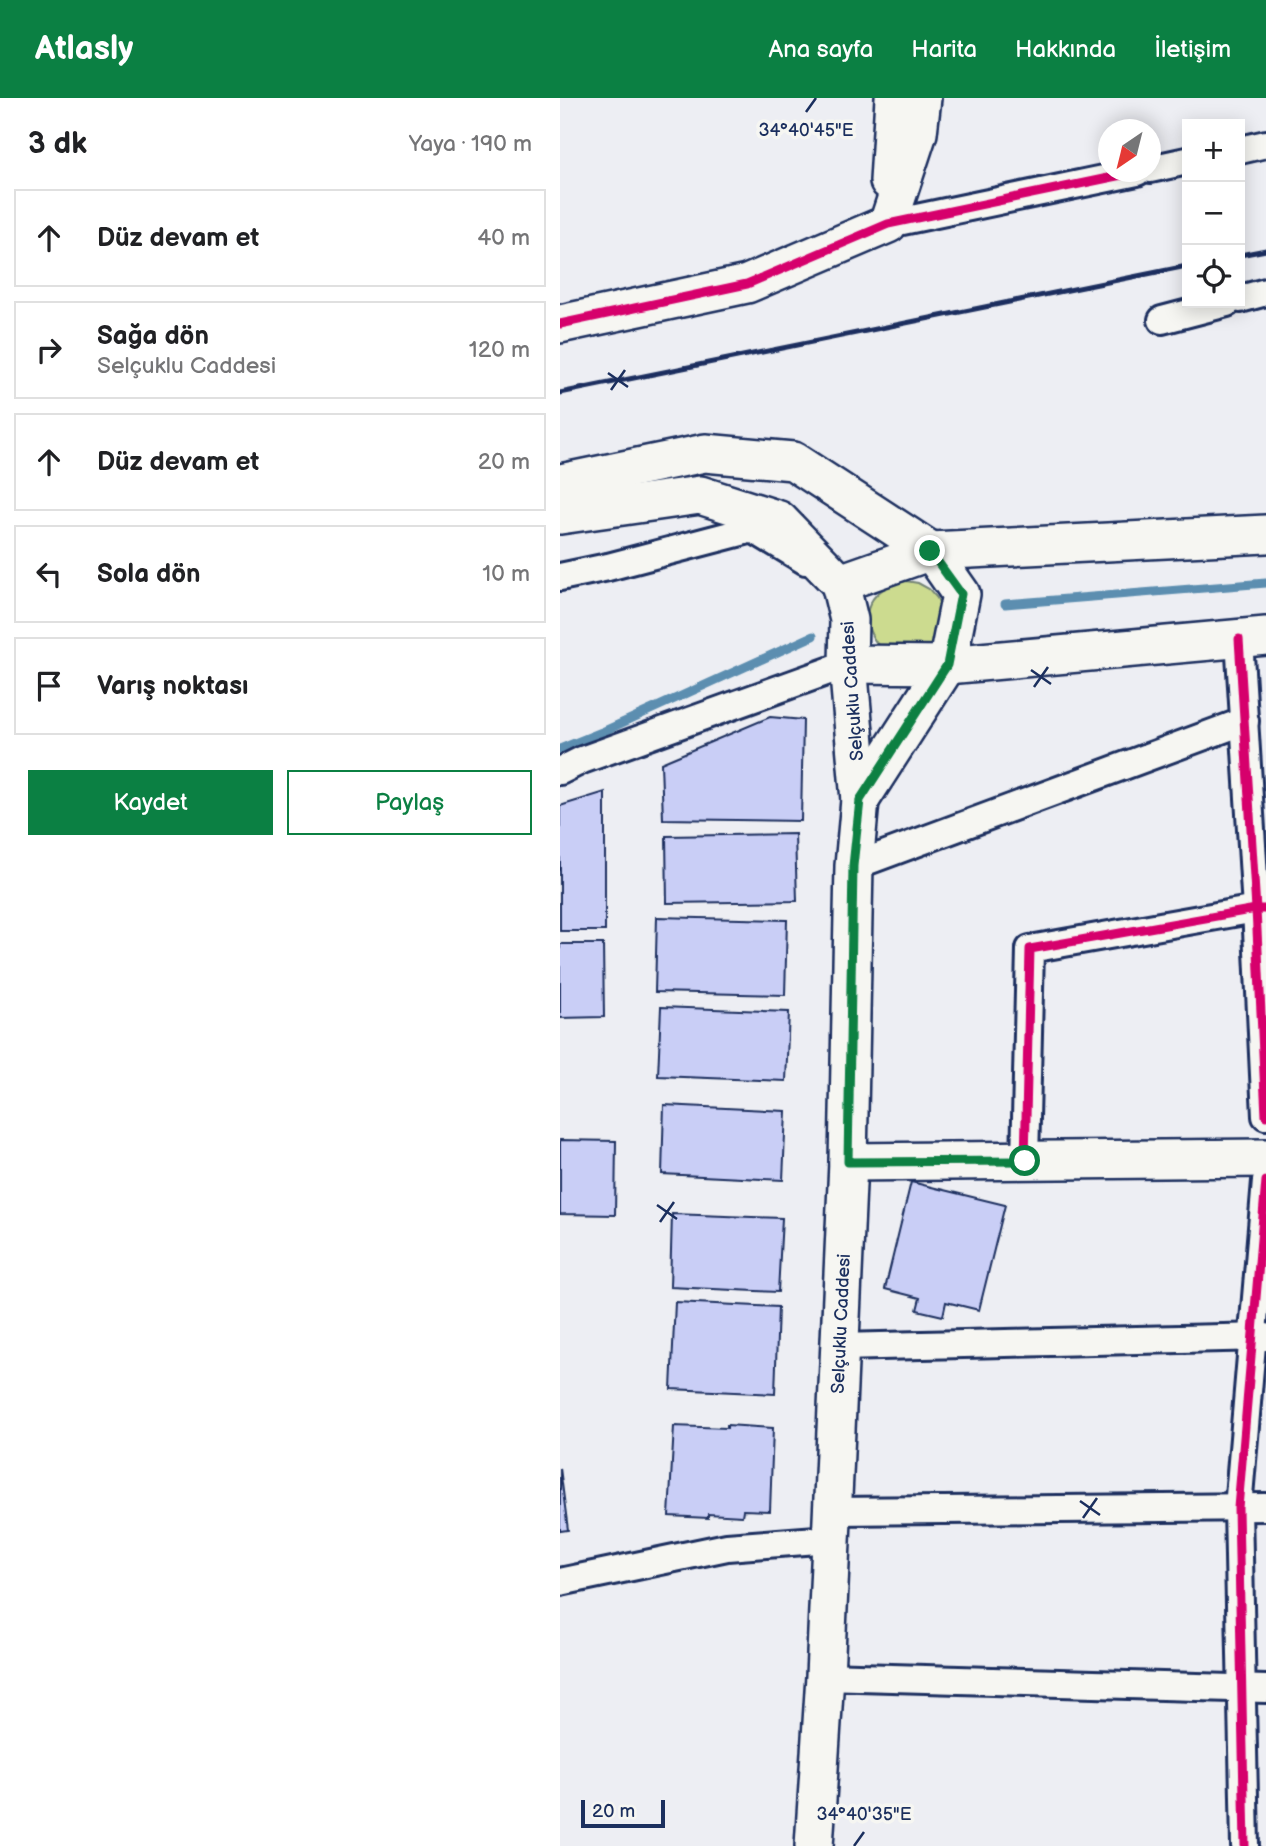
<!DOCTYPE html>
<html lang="tr">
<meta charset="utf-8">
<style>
:root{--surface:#fff;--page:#f2f2f2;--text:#202124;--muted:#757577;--line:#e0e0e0;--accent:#0b8043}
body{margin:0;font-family:"Balsamiq Sans",sans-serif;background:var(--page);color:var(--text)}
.controls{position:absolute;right:21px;top:21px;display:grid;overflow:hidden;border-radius:0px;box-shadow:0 4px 18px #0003}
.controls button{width:63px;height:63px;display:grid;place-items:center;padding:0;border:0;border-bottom:2px solid var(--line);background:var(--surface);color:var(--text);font:35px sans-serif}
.compass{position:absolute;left:538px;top:21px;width:63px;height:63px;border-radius:50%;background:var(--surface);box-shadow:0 4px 18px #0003;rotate:215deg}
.scale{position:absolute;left:21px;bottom:18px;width:84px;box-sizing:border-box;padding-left:7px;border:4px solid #1b2f5e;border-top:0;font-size:19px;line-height:24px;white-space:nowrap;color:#1b2f5e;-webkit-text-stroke:5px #f6f6f2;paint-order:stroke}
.stop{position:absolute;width:21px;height:21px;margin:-16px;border:5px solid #0b8043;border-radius:50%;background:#fff}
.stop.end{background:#0b8043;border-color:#fff;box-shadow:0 2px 7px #0008}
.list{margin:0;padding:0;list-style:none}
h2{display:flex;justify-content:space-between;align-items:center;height:91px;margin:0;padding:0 28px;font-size:30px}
h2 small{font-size:23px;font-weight:400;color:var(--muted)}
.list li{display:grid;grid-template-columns:46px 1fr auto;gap:21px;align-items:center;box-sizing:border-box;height:98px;margin:0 14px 14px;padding:0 14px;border:2px solid var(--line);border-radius:0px}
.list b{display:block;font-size:26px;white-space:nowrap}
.list p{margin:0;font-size:23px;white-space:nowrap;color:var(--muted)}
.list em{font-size:23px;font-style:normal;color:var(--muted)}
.actions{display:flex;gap:14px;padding:21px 28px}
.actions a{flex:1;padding:16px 0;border:2px solid var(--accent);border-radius:0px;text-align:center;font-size:24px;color:var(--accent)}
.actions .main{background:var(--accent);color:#fff}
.icon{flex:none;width:38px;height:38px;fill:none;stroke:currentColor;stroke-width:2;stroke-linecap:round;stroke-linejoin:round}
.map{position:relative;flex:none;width:706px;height:1748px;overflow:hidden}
header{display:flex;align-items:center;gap:42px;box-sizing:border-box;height:98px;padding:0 35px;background:var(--accent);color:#fff}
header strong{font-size:33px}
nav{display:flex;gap:38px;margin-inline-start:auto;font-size:24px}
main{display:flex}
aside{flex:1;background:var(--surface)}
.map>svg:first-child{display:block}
.green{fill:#ccdb8f;stroke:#748576;stroke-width:2}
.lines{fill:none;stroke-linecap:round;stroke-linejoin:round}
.stream{stroke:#5b8eb0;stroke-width:9}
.building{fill:#c9cef6;stroke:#1b2f5e;stroke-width:2}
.street-casing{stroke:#1b2f5e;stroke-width:32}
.secondary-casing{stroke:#1b2f5e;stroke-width:42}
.street{stroke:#f6f6f2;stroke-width:26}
.secondary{stroke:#f6f6f2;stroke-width:37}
.rail{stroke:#1b2f5e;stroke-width:5}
.cycleway-casing{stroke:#f6f6f2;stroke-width:13}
.cycleway{stroke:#d6006c;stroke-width:9}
.route{stroke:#0b8043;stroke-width:9}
.ticks{fill:none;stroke:#1b2f5e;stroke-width:2.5}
.labels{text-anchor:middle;stroke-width:7;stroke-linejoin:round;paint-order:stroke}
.street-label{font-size:18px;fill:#1b2f5e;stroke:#f6f6f2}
.ticks-label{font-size:18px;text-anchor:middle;fill:#1b2f5e;stroke:#f6f6f2;stroke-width:7;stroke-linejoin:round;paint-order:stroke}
</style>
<header>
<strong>Atlasly</strong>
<nav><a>Ana sayfa</a><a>Harita</a><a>Hakkında</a><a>İletişim</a></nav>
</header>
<main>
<aside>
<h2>3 dk<small>Yaya · 190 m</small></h2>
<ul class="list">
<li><svg class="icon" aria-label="ahead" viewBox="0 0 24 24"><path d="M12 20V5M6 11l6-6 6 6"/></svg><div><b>Düz devam et</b></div><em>40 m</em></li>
<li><svg class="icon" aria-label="right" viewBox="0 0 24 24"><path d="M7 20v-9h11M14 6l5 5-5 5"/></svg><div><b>Sağa dön</b><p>Selçuklu Caddesi</p></div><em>120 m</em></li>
<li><svg class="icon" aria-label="ahead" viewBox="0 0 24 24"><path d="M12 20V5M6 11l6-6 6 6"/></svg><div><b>Düz devam et</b></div><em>20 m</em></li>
<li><svg class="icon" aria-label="left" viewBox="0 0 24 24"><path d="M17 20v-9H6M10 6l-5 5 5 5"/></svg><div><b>Sola dön</b></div><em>10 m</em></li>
<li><svg class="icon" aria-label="arrive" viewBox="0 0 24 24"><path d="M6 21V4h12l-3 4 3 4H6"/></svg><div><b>Varış noktası</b></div></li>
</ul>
<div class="actions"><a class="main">Kaydet</a><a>Paylaş</a></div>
</aside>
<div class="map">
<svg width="706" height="1748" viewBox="0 0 706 1748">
<rect width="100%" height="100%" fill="#edeef3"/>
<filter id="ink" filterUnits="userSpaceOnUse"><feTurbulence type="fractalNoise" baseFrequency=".0143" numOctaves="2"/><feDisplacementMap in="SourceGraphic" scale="14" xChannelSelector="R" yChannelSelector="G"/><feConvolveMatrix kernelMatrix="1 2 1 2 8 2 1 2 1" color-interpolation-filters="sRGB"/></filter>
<g filter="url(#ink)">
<path class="green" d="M346 483 358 485 369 491 377 500 382 511 374 547 363 555H326C294 527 304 489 346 483Z"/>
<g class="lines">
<g class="stream">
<path d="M445 506 706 485"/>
<path d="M0 651 42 634 253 538"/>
</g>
</g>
<g class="building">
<path d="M210 619 243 622 241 723 103 721 101 665Z"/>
<path d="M45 694V833H0V708Z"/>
<path d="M235 736 237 803 107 805 106 738Z"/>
<path d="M97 819 227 822 225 897 95 894Z"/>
<path d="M0 846H43L44 919 0 920Z"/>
<path d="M101 909 229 914 226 983 98 978Z"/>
<path d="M104 1007 226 1013 223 1082 102 1076Z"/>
<path d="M0 1042 56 1043 55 1117 0 1116Z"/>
<path d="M351 1084 445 1107 419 1212 386 1204 383 1218 357 1212 360 1200 325 1191Z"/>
<path d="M112 1116 222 1120 218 1194 110 1189Z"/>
<path d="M115 1204 218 1209 215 1296 111 1291Z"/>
<path d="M167 1327 213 1330 210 1413 183 1412 182 1418 148 1416V1420L109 1418 114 1328 167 1330Z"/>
<path d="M0 1370 8 1432 0 1433Z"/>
</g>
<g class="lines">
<defs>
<g id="street">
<path d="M680 52 706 46"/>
<path d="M590 71 627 63"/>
<path d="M328 126 577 74"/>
<path d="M680 201 706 194"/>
<path d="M602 222 667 205"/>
<path d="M0 479 48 469 193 431 246 463"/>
<path d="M679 541 696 811 706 1018"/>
<path d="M0 673 22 662 288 566"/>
<path d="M294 768 685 623"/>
<path d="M465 1063 470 851 696 811H706"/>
<path d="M279 1249 706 1239"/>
<path d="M272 1413 706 1409"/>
<path d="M0 1484 167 1449 270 1441"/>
<path d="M265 1578 706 1591"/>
<path d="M685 1748 678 1410 706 1083"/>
</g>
<g id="secondary">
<path d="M329 83 334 0"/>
<path d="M0 226 187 186 328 126 358 35 362 0"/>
<path d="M0 385 145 355 233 363 371 453 401 496 387 567 300 702"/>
<path d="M0 417 140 397 219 422 280 485"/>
<path d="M280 485 371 453 706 436"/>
<path d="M288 566 387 567 706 538"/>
<path d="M288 1064 706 1060"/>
<path id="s1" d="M254 1748 265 1578 288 1064 294 768 300 702 288 566 289 522 280 485"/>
</g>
</defs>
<use href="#street" class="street-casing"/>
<use href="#secondary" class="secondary-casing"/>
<use href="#street" class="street"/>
<use href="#secondary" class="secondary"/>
<g class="rail">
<path d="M680 157 706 152"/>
<path d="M0 295 627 168"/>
</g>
<defs>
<g id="cycleway">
<path d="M0 226 187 186 328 126 577 74"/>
<path d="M679 541 696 811 706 1018"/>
<path d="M465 1063 470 851 696 811H706"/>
<path d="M685 1748 678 1410 706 1083"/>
</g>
</defs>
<use href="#cycleway" class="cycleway-casing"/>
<use href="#cycleway" class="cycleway"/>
</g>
</g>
<g class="lines" filter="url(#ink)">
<path class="route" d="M370 453 401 496 387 567 300 702 293 768 288 1064 465 1063"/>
</g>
<path class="ticks" d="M246 14 256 0M48 275 68 289M51 292 65 272M471 572 491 586M474 589 488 569M97 1107 117 1121M100 1124 114 1104M520 1403 540 1417M523 1420 537 1400M294 1748 304 1734"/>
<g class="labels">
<g class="street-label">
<text transform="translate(292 593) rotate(-94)" y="6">Selçuklu Caddesi</text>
<text dy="6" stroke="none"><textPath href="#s1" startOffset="523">Selçuklu Caddesi</textPath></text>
</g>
</g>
<g class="ticks-label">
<text x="246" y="38">34°40'45"E</text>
<text x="304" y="1722">34°40'35"E</text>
</g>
</svg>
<div class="controls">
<button>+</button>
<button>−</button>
<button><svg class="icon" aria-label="locate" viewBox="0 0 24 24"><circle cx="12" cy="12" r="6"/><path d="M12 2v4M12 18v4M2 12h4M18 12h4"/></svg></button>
</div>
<svg class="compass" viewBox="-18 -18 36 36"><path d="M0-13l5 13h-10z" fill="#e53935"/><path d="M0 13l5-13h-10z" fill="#757577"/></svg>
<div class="scale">20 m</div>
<div class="stop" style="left:465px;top:1063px"></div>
<div class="stop end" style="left:370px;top:453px"></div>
</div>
</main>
